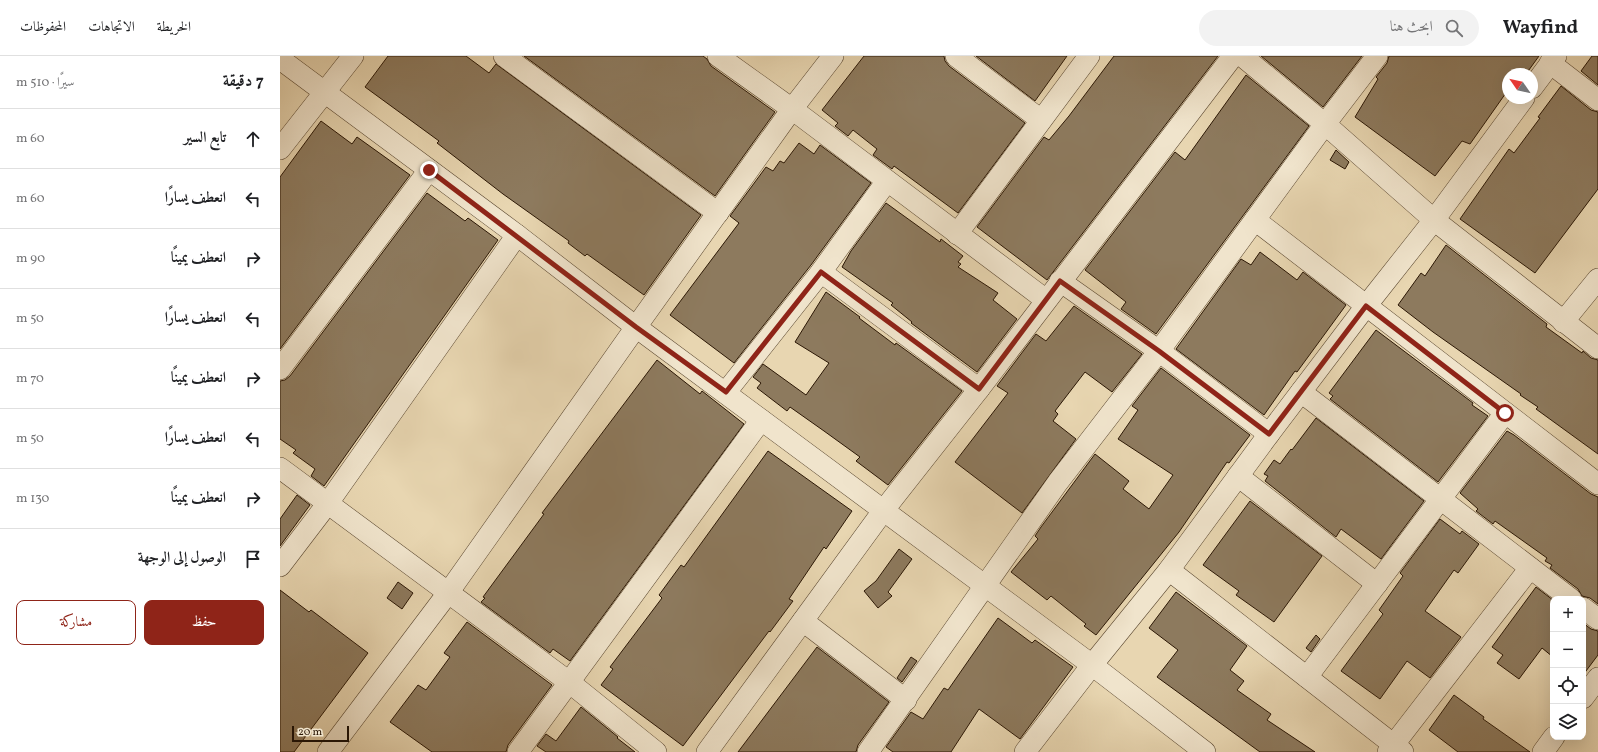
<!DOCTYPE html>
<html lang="ar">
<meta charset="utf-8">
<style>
:root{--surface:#fff;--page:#f2f2f2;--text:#202124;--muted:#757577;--line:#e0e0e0;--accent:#8f2418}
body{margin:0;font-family:Vollkorn,Amiri,serif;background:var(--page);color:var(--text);direction:rtl}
.controls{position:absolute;right:12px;bottom:12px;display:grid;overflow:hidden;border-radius:8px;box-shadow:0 4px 16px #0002}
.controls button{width:36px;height:36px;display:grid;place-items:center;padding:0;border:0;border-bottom:1px solid var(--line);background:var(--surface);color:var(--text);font:20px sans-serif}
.compass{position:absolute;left:1222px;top:12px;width:36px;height:36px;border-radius:50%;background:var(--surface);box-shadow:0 4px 16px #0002;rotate:304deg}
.scale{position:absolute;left:12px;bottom:10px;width:57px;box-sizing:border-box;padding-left:4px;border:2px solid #2b1705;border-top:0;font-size:11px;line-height:14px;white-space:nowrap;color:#2b1705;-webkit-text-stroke:3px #f0e4cc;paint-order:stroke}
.stop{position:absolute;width:12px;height:12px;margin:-9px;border:3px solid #8f2418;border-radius:50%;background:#fff}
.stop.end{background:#8f2418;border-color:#fff;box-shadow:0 1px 4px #0008}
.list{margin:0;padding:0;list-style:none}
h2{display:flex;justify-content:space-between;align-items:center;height:52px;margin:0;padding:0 16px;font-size:17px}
h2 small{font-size:13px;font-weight:400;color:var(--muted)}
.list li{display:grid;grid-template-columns:26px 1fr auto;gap:12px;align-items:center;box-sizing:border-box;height:60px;padding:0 16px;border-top:1px solid var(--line)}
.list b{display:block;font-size:15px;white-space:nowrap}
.list em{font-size:13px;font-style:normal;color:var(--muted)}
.actions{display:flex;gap:8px;padding:12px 16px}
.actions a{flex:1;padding:9px 0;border:1px solid var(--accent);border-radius:8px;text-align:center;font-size:14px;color:var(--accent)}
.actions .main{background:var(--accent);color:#fff}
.icon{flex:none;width:22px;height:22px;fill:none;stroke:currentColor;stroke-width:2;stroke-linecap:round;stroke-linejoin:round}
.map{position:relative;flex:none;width:1318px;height:696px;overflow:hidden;direction:ltr}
header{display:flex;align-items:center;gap:24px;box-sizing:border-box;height:56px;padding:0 20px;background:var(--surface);border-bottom:1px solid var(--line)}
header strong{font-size:19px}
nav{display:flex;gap:22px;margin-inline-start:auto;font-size:14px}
.search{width:280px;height:36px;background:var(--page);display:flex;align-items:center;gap:10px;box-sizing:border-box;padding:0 14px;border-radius:22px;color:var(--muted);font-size:15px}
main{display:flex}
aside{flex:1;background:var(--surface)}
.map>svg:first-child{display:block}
.building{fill:#8d7a5e;stroke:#2b1705}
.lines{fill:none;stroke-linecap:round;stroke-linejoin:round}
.minor-casing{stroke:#5a4730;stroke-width:22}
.minor{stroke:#f0e4cc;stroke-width:21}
.route{stroke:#8f2418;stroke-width:5}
</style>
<header>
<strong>Wayfind</strong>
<div class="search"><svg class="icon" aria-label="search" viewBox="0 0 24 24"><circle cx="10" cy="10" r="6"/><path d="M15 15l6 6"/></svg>ابحث هنا</div>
<nav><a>الخريطة</a><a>الاتجاهات</a><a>المحفوظات</a></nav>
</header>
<main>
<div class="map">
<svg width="1318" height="696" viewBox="0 0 1318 696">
<rect width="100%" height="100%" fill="#e8d6b1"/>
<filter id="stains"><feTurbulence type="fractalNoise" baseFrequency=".005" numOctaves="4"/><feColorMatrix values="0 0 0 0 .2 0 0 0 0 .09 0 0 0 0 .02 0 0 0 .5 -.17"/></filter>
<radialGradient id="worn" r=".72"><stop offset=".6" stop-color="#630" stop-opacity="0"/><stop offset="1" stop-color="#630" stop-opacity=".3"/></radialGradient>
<g class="building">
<path d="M108 0H186L209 17 216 8 421 159 364 239 307 198 305 200 288 187 289 185 223 138 157 87 159 85 85 31Z"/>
<path d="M244 0H423L427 3 431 10 495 56 435 140Z"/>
<path d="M584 0H664L665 5 669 10 745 67 678 157 614 110 612 113 593 99 597 93 573 74 568 80 555 70 558 67 542 54Z"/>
<path d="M696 0H787L755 45Z"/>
<path d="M834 0H938L767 224 697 171 764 81 769 84 789 60Z"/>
<path d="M981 0H1082L1043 51Z"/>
<path d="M1109 0H1259L1246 18H1228V34L1190 88 1182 85 1155 120 1075 61 1098 23 1096 21 1107 7Z"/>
<path d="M1312 0H1318V29L1301 15Z"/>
<path d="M966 19 1029 70 876 278 841 253 846 246 805 214 895 96 905 104Z"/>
<path d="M1281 30 1311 54 1318 56V133L1255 217 1180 163 1229 93 1234 97 1260 62 1258 61Z"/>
<path d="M41 65 72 88 77 81 130 119 0 293V121Z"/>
<path d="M519 87 534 98 540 89 591 127 531 209 454 307 390 259 459 167 450 160 486 111 493 115 500 105 504 107Z"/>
<path d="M1056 94 1069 106 1065 113 1050 104Z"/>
<path d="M147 137 185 165 188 162 218 184 44 430 31 420 35 413 13 397 16 394 0 383V325L5 324 10 320Z"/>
<path d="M606 147 660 186 661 183 683 200 678 206 681 208 678 211 718 237 713 244 737 263 697 316 631 267 632 266 611 249 613 247 562 211 571 195Z"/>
<path d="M1166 189 1267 268 1266 271 1302 297 1303 295 1311 302 1318 304V398L1256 353 1258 351 1240 339 1241 338 1153 276 1118 249 1141 217 1145 220Z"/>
<path d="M980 196 1017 224 1023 216 1066 249 1017 316 1015 315 984 359 896 293 961 203 971 209Z"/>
<path d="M546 236 580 261 579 262 615 289 616 287 682 335 608 429 576 405 580 401 544 375 510 351 507 355 477 332 481 327 473 321 483 308 526 339 549 307 515 286Z"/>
<path d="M794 250 862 298 832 336 805 316 775 355 778 358 773 365 796 383 742 457 675 406 728 337 717 330 756 278 766 285Z"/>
<path d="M1096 274 1193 347 1192 349 1208 360 1158 426 1050 343 1053 340 1049 337Z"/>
<path d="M377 304 420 338 422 335 464 368 290 605 273 593 270 597 201 546 205 542 203 541 264 458 262 457Z"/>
<path d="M881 312 970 379 949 407 947 406 899 476 816 579 804 570 806 568 771 540 767 544 731 516 758 483 755 480 761 471 815 398 849 425 843 433 869 453 893 419 838 383 858 354 852 350Z"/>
<path d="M1036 362 1144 445 1101 503 1061 473 1056 481 985 425 988 420 984 418 994 404 1000 408 1011 393 1012 394Z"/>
<path d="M1227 375 1234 379 1311 438 1318 441V548L1310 542 1302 540 1298 533 1270 512 1272 509 1265 505 1267 502 1215 465 1213 468 1196 455 1198 453 1180 437Z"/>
<path d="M488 395 572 455 546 493 544 491 509 543 513 545 490 576 489 575 403 690 321 629 333 613 330 611 382 542 379 539 401 509 404 511Z"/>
<path d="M17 439 30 449 0 490V463Z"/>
<path d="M970 445 1042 500 994 566 956 539 959 535 923 509Z"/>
<path d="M1160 463 1180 478 1182 475 1199 488 1178 517 1174 514 1145 555 1181 581 1150 622 1127 605 1100 643 1061 615 1103 558 1099 554 1123 520 1120 517Z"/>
<path d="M619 493 632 503 608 536 612 540 598 552 584 535 596 525Z"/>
<path d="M118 526 133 537 122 553 107 542Z"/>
<path d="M1256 531 1273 544V601L1262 592 1239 623 1217 607 1223 599 1212 591Z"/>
<path d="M0 534 29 556 31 554 88 597 14 696H0Z"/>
<path d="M896 536 967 590 950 614 964 625 957 634 991 658 987 664 1035 696H980L877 621 898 594 869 572Z"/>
<path d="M718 562 752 587 755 584 793 611 740 683 699 653 671 696H613L606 691 631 656 643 663 664 632 668 634Z"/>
<path d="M187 566 272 629 228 689 226 696H152L110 666 138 629 146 634 170 601 164 597Z"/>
<path d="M1303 567 1311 573 1318 575V599L1303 619Z"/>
<path d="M1036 579 1040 583 1031 596 1026 592Z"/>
<path d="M537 591 609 646 578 689 576 696H458Z"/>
<path d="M631 601 637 605 622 626 617 622Z"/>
<path d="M1174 639 1204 661 1203 663 1250 696H1178L1149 674Z"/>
<path d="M301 651 338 681 337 682 355 696H266L257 690 266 678 276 685Z"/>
</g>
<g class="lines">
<defs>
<g id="minor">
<path d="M224 0 438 157"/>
<path d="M438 0 512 53 766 244"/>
<path d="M676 0 761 64"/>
<path d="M962 0 1045 68 1154 164 1318 292"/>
<path d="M0 3 237 179 356 271 812 609 925 696"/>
<path d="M1270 7 1318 44"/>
<path d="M1252 32 1276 0"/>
<path d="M0 93 73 0"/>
<path d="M975 164 1318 428"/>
<path d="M677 178 809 0"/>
<path d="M541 216 699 333"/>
<path d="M780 225 879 295 989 378"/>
<path d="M1283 266 1318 223"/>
<path d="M0 313 149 114"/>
<path d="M446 336 541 216 607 125"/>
<path d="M1021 336 1291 543"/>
<path d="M0 412 289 626 376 696"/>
<path d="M958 420 1097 528"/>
<path d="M0 510 48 447 237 179"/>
<path d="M889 514 1123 696"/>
<path d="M1303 552 1318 563"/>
<path d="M523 565 626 644"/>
<path d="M1027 621 1225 357"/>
<path d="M1303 642 1318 622"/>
<path d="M48 696 168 537 356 271 512 53 553 0"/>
<path d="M238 696 481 364"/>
<path d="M427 696 603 455 699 333 953 0"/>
<path d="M588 696 778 426 879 295 1045 68 1097 0"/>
<path d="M745 696 812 609 889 514 989 378 1086 250 1154 164 1244 42"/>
<path d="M1108 696 1250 512"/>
<path d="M1263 696 1274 681"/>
</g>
</defs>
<use href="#minor" class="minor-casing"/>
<use href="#minor" class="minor"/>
</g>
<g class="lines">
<path class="route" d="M149 114 356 271 446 336 541 216 699 333 780 225 879 295 989 378 1086 250 1225 357"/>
</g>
<rect width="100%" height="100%" filter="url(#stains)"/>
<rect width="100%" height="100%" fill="url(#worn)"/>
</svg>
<div class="controls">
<button>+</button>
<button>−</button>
<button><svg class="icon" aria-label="locate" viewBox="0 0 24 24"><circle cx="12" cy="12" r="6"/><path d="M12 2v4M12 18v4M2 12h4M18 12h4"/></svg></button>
<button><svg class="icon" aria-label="layers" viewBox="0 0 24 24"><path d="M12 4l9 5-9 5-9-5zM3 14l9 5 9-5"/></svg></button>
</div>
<svg class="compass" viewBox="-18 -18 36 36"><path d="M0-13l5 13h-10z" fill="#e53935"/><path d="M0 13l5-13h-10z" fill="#757577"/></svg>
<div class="scale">20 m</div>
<div class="stop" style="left:1225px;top:357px"></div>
<div class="stop end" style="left:149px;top:114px"></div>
</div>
<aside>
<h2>7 دقيقة<small>سيرًا · 510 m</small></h2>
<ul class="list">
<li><svg class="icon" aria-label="ahead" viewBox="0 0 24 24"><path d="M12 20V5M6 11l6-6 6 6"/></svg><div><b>تابع السير</b></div><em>60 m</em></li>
<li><svg class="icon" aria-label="left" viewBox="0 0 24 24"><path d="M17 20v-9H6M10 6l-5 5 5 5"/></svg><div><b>انعطف يسارًا</b></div><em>60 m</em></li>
<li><svg class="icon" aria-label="right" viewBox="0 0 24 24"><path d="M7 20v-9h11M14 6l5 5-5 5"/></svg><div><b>انعطف يمينًا</b></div><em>90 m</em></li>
<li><svg class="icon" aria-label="left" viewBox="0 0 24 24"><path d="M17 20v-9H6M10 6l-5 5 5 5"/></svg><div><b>انعطف يسارًا</b></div><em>50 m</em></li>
<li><svg class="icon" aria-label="right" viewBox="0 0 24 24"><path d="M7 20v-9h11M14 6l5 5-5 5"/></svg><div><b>انعطف يمينًا</b></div><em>70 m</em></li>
<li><svg class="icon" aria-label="left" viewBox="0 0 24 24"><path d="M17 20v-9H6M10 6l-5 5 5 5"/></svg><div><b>انعطف يسارًا</b></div><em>50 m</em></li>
<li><svg class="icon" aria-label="right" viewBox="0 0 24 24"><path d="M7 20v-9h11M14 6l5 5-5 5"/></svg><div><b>انعطف يمينًا</b></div><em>130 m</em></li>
<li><svg class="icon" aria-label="arrive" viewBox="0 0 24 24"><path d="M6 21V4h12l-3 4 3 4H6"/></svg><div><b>الوصول إلى الوجهة</b></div></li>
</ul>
<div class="actions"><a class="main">حفظ</a><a>مشاركة</a></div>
</aside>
</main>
